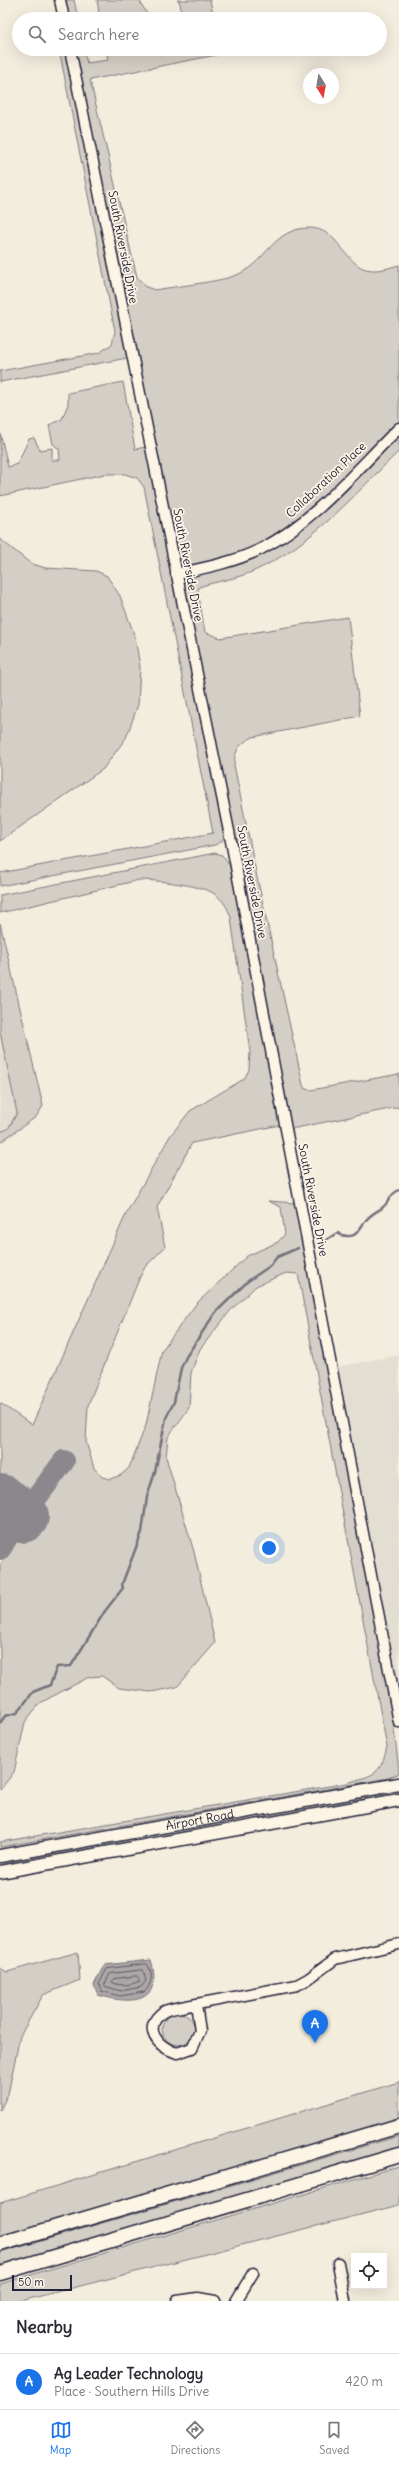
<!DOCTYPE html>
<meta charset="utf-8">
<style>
:root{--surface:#fff;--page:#f2f2f3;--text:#2b2b33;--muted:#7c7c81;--line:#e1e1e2;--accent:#1a73e8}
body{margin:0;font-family:Delius,sans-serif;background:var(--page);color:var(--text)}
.controls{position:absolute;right:12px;bottom:12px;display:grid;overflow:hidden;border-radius:0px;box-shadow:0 4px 16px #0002}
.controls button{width:36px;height:36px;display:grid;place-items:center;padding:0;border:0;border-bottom:1px solid var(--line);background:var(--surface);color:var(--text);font:20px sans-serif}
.compass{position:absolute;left:303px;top:68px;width:36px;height:36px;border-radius:50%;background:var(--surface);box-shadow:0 4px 16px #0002;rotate:169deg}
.scale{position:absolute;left:12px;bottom:10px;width:60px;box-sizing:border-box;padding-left:4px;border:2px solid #22223b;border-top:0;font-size:11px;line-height:14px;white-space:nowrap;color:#22223b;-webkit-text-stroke:3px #fcf5e5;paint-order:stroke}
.you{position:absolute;left:269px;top:1548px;width:14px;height:14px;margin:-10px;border:3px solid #fff;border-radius:50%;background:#1a73e8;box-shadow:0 0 0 6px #1a73e833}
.badge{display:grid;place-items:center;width:26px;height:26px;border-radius:50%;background:var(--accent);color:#fff;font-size:13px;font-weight:700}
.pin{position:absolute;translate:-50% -33px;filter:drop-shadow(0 1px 2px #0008)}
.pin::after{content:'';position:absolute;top:21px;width:14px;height:12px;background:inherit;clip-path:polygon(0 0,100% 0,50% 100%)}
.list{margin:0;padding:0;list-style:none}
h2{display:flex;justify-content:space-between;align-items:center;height:52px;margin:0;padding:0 16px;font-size:17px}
h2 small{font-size:13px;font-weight:400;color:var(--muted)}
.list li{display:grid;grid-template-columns:26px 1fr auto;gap:12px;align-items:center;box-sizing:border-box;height:56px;padding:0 16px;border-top:1px solid var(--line)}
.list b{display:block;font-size:15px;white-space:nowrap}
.list p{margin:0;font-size:13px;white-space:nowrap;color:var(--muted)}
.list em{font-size:13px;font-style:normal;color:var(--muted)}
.icon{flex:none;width:22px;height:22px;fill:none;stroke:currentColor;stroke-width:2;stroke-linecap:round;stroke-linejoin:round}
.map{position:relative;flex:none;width:399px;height:2301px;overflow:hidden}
.search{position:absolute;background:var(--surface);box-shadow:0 4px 16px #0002;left:12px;right:12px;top:12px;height:44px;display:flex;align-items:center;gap:10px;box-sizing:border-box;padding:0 14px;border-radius:22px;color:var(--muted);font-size:15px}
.sheet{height:108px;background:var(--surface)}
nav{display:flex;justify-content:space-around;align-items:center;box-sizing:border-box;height:56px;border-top:1px solid var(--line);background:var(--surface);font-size:11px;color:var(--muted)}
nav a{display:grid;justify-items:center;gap:2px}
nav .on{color:var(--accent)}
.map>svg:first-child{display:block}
.built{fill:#e3ded2}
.green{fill:#d4cfc6;stroke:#7b7880}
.water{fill:#aca7a6;stroke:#75727b}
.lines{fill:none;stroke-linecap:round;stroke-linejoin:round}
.shore{stroke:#595766;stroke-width:1}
.stream{stroke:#75727b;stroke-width:2.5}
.taxiway{stroke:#8a888c;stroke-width:22}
.runway{stroke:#8a888c;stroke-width:54}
.minor-casing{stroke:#22223b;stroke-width:13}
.major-casing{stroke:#22223b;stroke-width:15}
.highway-casing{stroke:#22223b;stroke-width:17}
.minor{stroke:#fcf5e5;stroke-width:10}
.major{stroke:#fcf5e5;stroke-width:12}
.highway{stroke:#fcf5e5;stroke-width:14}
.labels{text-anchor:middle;stroke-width:3.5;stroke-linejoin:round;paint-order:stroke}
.street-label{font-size:12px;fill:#22223b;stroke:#fcf5e5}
</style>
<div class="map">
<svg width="399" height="2301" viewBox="0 0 399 2301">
<rect width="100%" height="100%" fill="#f3edde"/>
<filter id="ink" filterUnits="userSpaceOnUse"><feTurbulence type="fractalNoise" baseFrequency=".025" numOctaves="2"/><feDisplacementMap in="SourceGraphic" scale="8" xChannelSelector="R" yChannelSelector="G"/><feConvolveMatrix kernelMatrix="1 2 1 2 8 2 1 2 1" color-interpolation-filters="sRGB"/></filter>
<g filter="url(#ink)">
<g class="built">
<path d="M0 992 23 1128 0 1144Z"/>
<path d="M399 1355V1690L337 1367Z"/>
</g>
<g class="green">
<path d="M65 0H74L78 19H69Z"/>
<path d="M97 0H139L150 19H100Z"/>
<path d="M177 0H210L214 19H180L182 16 180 3Z"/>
<path d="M59 49H65L127 358 0 382V371L99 353 112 344 115 331Z"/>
<path d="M75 49H83L87 63 108 60 106 49H220L221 54 90 80 137 277 146 287 155 290C176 286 222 282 239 274 267 261 273 229 308 228 338 227 345 264 366 269 377 272 388 268 399 265V451C355 494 312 545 254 571 236 579 217 581 199 587L198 592 205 632 220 638 348 617 360 716 253 737C239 744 235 749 234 765L257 877 303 1085 305 1089 311 1090 399 1074V1107L291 1129 237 850Z"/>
<path d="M123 382 135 449 146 447 224 836 222 841 215 845 0 886V873L213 833 144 487 137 478 125 474H105L0 496V432L8 467 17 464 29 439 34 438 40 450 52 448V460H60L59 449 53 444 49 425 62 419 68 404V393Z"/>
<path d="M0 539 30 563 45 568 96 571 107 576 120 596 135 637 140 667 138 705 126 738 103 769 0 841Z"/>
<path d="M215 853 222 855 230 866 280 1125 192 1143 157 1207 165 1247 145 1267 139 1279 88 1405 86 1442 94 1468 102 1477 110 1479 121 1475 129 1468 146 1425 162 1350 196 1304 247 1256 278 1242 285 1234 281 1207 268 1201 295 1203 390 1694 399 1771 398 1774 388 1778 0 1847V1842L347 1783C375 1774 380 1776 387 1747L298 1274 286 1273 256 1286 230 1311 200 1349 191 1373 189 1408 168 1437 166 1457 194 1552 215 1643 177 1687 151 1692 119 1688 102 1676 89 1677 40 1703 25 1722 14 1772 0 1790V1565L71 1466 60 1459 35 1494 24 1501 0 1484V1403L32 1425 127 1212 170 1136 190 1111 244 1079 249 1070 250 1052 231 918C228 908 223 899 213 893 200 885 155 880 139 880L0 913V895Z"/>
<path d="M0 923 43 1106 36 1117 0 1142V1132L8 1129 17 1113 0 1032Z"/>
<path d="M78 1952 80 1980 43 1995 20 2036 8 2094 0 2110V1968L7 1972Z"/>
<circle cx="178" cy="2029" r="16"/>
<path d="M399 2082V2119L0 2237V2203Z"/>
<path d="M399 2136V2149L0 2267V2253Z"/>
<path d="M399 2166V2205L21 2301H0V2284Z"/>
</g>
<path class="water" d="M151 1960C164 2004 131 2005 98 1995L94 1985 104 1965Z"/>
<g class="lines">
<g class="shore">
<path d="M147 1964C154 1973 152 1985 144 1992L120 1996 101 1991 99 1984 107 1969Z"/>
<path d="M143 1970 146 1981 141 1987 121 1991 104 1986 110 1974Z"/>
<path d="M138 1976 140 1981C131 1985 120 1987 112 1982L114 1979Z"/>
</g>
<g class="stream">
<path d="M321 1243 337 1233C359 1243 358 1227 369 1217 373 1213 378 1211 382 1208 391 1201 387 1196 399 1190"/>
<path d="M0 1723 5 1716 17 1713 33 1692 50 1685 57 1667 71 1666 105 1611 123 1588 122 1584 142 1532 147 1497 155 1472 166 1418 174 1402 181 1368 186 1357 215 1313 248 1281 270 1266 277 1257 298 1248"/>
</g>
<path class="taxiway" d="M0 1549C11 1533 12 1524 8 1506L27 1504 34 1501 64 1461"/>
<path class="runway" d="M0 1501 22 1516"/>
<defs>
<g id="minor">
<path d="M60 0 64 19"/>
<path d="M70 49 232 846 399 1722"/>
<path d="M176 574C205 568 235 562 261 549 315 521 356 470 399 428"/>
<path d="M196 2004 200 2031 192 2048 177 2053C158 2047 141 2028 163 2012 168 2009 175 2008 181 2007L297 1985 308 1979 335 1959 399 1944"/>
<path d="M338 2263 345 2301"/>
<path d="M177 2301 198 2298 215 2301"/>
<path d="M236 2301 253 2273"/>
</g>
<g id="major">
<path id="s1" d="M0 1856 399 1784"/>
<path d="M0 1872 399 1800"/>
</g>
<g id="highway">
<path d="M0 2244 399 2126"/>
<path d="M0 2273 399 2155"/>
</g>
</defs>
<use href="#minor" class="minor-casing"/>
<use href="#major" class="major-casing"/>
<use href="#highway" class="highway-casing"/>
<use href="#minor" class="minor"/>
<use href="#major" class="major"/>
<use href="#highway" class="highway"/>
</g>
</g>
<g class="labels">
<g class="street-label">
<text transform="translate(123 247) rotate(79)" y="4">South Riverside Drive</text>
<text transform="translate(326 480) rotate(-43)" y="4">Collaboration Place</text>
<text transform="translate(188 565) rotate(79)" y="4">South Riverside Drive</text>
<text transform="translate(252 882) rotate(79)" y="4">South Riverside Drive</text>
<text transform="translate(313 1200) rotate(79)" y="4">South Riverside Drive</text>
<text dy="4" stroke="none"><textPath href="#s1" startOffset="203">Airport Road</textPath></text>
</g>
</g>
</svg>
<div class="controls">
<button><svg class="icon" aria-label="locate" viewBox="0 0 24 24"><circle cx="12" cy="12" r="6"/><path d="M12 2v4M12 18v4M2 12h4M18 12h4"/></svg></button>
</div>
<svg class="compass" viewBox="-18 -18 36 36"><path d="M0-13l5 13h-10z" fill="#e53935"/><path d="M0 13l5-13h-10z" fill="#7c7c81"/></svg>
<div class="scale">50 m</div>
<div class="you"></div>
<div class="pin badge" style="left:315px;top:2043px">A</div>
<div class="search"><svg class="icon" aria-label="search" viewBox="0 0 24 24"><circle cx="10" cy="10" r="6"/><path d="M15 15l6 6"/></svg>Search here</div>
</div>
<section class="sheet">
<h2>Nearby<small></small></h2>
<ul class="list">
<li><span class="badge">A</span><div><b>Ag Leader Technology</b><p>Place · Southern Hills Drive</p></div><em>420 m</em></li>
</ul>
</section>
<nav>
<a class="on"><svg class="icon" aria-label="map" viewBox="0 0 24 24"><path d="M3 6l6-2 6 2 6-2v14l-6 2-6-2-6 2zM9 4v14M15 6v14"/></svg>Map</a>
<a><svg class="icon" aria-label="directions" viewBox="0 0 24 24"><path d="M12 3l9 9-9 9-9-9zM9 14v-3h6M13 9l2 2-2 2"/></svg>Directions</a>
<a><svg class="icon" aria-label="saved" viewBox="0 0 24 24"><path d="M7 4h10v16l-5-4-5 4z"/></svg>Saved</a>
</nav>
